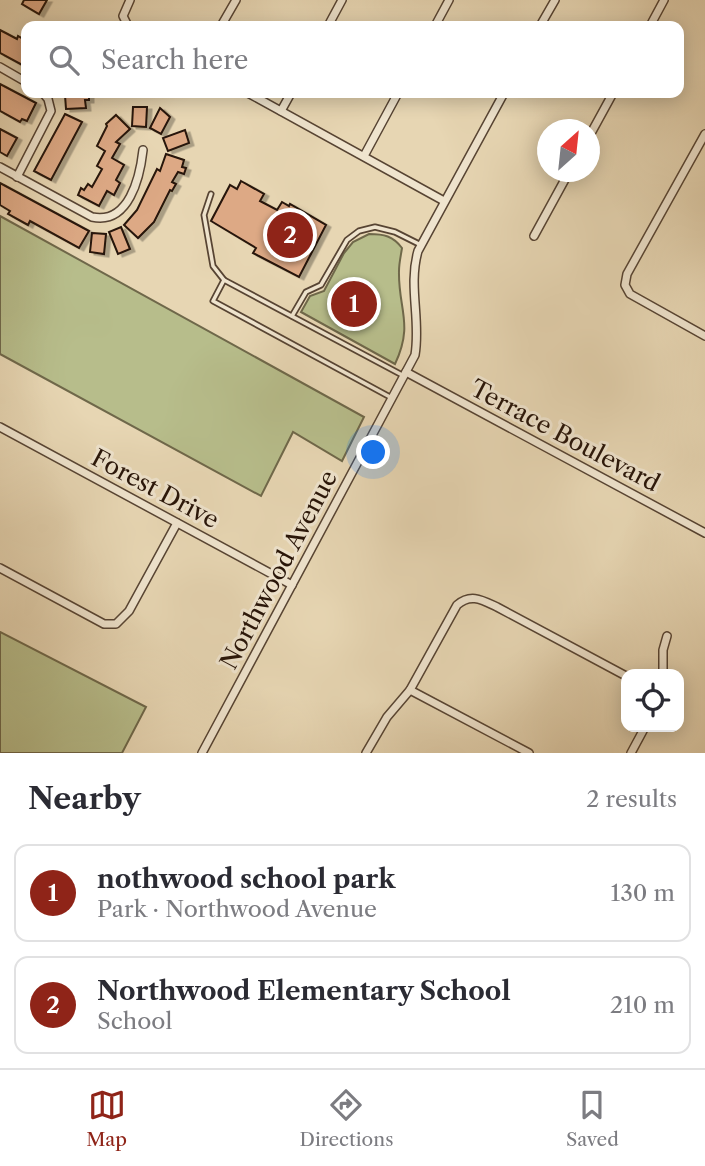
<!DOCTYPE html>
<meta charset="utf-8">
<style>
:root{--surface:#fff;--page:#f7f7f7;--text:#2b2b33;--muted:#7c7c81;--line:#e1e1e2;--accent:#8f2418}
body{margin:0;font-family:"Libre Caslon Text",serif;background:var(--page);color:var(--text)}
.controls{position:absolute;right:21px;bottom:21px;display:grid;overflow:hidden;border-radius:14px;box-shadow:0 4px 18px #0003}
.controls button{width:63px;height:63px;display:grid;place-items:center;padding:0;border:0;border-bottom:2px solid var(--line);background:var(--surface);color:var(--text);font:35px sans-serif}
.compass{position:absolute;left:537px;top:119px;width:63px;height:63px;border-radius:50%;background:var(--surface);box-shadow:0 4px 18px #0003;rotate:27deg}
.you{position:absolute;left:374px;top:453px;width:24px;height:24px;margin:-18px;border:5px solid #fff;border-radius:50%;background:#1a73e8;box-shadow:0 0 0 10px #1a73e833}
.badge{display:grid;place-items:center;width:46px;height:46px;border-radius:50%;background:var(--accent);color:#fff;font-size:23px;font-weight:700}
.pin{position:absolute;translate:-50% -50%;border:4px solid #fff;box-shadow:0 2px 7px #0006}
.list{margin:0;padding:0;list-style:none}
h2{display:flex;justify-content:space-between;align-items:center;height:91px;margin:0;padding:0 28px;font-size:30px}
h2 small{font-size:23px;font-weight:400;color:var(--muted)}
.list li{display:grid;grid-template-columns:46px 1fr auto;gap:21px;align-items:center;box-sizing:border-box;height:98px;margin:0 14px 14px;padding:0 14px;border:2px solid var(--line);border-radius:14px}
.list b{display:block;font-size:26px;white-space:nowrap}
.list p{margin:0;font-size:23px;white-space:nowrap;color:var(--muted)}
.list em{font-size:23px;font-style:normal;color:var(--muted)}
.icon{flex:none;width:38px;height:38px;fill:none;stroke:currentColor;stroke-width:2;stroke-linecap:round;stroke-linejoin:round}
.map{position:relative;flex:none;width:705px;height:753px;overflow:hidden}
.search{position:absolute;background:var(--surface);box-shadow:0 4px 18px #0003;left:21px;right:21px;top:21px;height:77px;display:flex;align-items:center;gap:18px;box-sizing:border-box;padding:0 24px;border-radius:14px;color:var(--muted);font-size:26px}
.sheet{height:315px;background:var(--surface)}
nav{display:flex;justify-content:space-around;align-items:center;box-sizing:border-box;height:98px;border-top:2px solid var(--line);background:var(--surface);font-size:19px;color:var(--muted)}
nav a{display:grid;justify-items:center;gap:4px}
nav .on{color:var(--accent)}
.map>svg:first-child{display:block}
.green{fill:#b7bd8b;stroke:#6f684a;stroke-width:2}
.building{fill:#dda985;stroke:#271408;stroke-width:2;filter:url(#shadow)}
.lines{fill:none;stroke-linecap:round;stroke-linejoin:round}
.lane-casing{stroke:#574433;stroke-width:7}
.street-casing{stroke:#574433;stroke-width:10}
.lane{stroke:#efe4ce;stroke-width:3.5}
.street{stroke:#efe4ce;stroke-width:7}
.labels{text-anchor:middle;stroke-width:6;stroke-linejoin:round;paint-order:stroke}
.street-label{font-size:24px;fill:#271408;stroke:#efe4ce}
</style>
<div class="map">
<svg width="705" height="753" viewBox="0 0 705 753">
<defs>
<filter id="shadow"><feDropShadow dx="4.5" dy="2.5" stdDeviation="0" flood-color="#0004"/></filter>
</defs>
<rect width="100%" height="100%" fill="#e7d6b3"/>
<filter id="stains"><feTurbulence type="fractalNoise" baseFrequency=".00286" numOctaves="4"/><feColorMatrix values="0 0 0 0 .2 0 0 0 0 .09 0 0 0 0 .02 0 0 0 .5 -.17"/></filter>
<radialGradient id="worn" r=".72"><stop offset=".6" stop-color="#630" stop-opacity="0"/><stop offset="1" stop-color="#630" stop-opacity=".3"/></radialGradient>
<g class="green">
<path d="M0 216 364 417 342 461 293 432 261 496 0 354Z"/>
<path d="M369 234C384 234 393 236 402 248 401 255 399 263 399 271 398 309 414 324 395 364L301 312 310 296 324 291 344 253 353 242Z"/>
<path d="M0 632 146 707 122 753H0Z"/>
</g>
<g class="building">
<path d="M24 0H47L39 14 22 4Z"/>
<path d="M0 30 17 39 18 36 23 39 22 42 26 45V67L0 53Z"/>
<path d="M0 84 36 103 27 121 22 119 20 122 0 111Z"/>
<path d="M89 93V100H85L86 108 66 109 65 95Z"/>
<path d="M133 107H147L146 127 132 126Z"/>
<path d="M160 108 170 117 161 134 150 128Z"/>
<path d="M65 114 82 122 51 180 34 171Z"/>
<path d="M116 115 130 129 116 142 120 144 112 158 124 165 116 180 120 183 114 195 107 191 99 206 78 195 81 188 84 190 88 184 92 187 102 169 97 166 105 151 97 146 107 126 106 124Z"/>
<path d="M0 129 17 138 7 156 0 152Z"/>
<path d="M185 130 189 143 168 151 163 138Z"/>
<path d="M166 154 184 160 182 167 186 168 184 174 178 172 172 182 176 184 172 191 170 190 154 222 138 238 124 225 137 210 157 169 160 171Z"/>
<path d="M241 181 264 194 260 201 277 210 282 202 289 206 290 204 326 225 299 277 253 253 256 248 211 221 230 185 237 189Z"/>
<path d="M0 183 89 231 79 248 30 221 28 225 8 214 10 211 0 205Z"/>
<path d="M121 227 130 249 118 254 109 232Z"/>
<path d="M92 233 106 234 104 254 90 252Z"/>
</g>
<g class="lines">
<defs>
<g id="lane">
<path d="M211 194 204 215 213 266 224 280"/>
<path d="M292 316 306 292 321 285 347 240 359 231 375 227 395 232 421 245"/>
<path d="M390 397 213 301 224 280 404 376"/>
</g>
<g id="street">
<path d="M128 26 123 16 130 0"/>
<path d="M221 26 236 0"/>
<path d="M328 26 342 0"/>
<path d="M435 26 449 0"/>
<path d="M540 26 555 0"/>
<path d="M650 26 664 0"/>
<path d="M0 67 26 82"/>
<path d="M248 93 444 201"/>
<path d="M281 111 291 93"/>
<path d="M705 134 627 274 625 285 630 294 705 336"/>
<path d="M590 135 613 93"/>
<path d="M364 156 398 93"/>
<path d="M0 167 92 217C129 225 140 177 143 150"/>
<path d="M17 177 51 111 48 99 43 93"/>
<path d="M534 236 569 172"/>
<path d="M406 372 705 533"/>
<path d="M0 427 292 585"/>
<path d="M0 568 104 624H116L129 611 177 523"/>
<path d="M663 674V650L667 636"/>
<path d="M410 690 529 753"/>
<path d="M202 753 415 355C421 320 408 286 418 251L504 93"/>
<path d="M366 753 387 717 410 690 457 605C471 593 482 600 497 607L626 676"/>
<path d="M631 753 645 727"/>
</g>
</defs>
<use href="#lane" class="lane-casing"/>
<use href="#street" class="street-casing"/>
<use href="#lane" class="lane"/>
<use href="#street" class="street"/>
</g>
<g class="labels">
<g class="street-label">
<text transform="translate(565 436) rotate(28)" y="8">Terrace Boulevard</text>
<text transform="translate(155 489) rotate(28)" y="8">Forest Drive</text>
<text transform="translate(279 570) rotate(-62)" y="8">Northwood Avenue</text>
</g>
</g>
<rect width="100%" height="100%" filter="url(#stains)"/>
<rect width="100%" height="100%" fill="url(#worn)"/>
</svg>
<div class="controls">
<button><svg class="icon" aria-label="locate" viewBox="0 0 24 24"><circle cx="12" cy="12" r="6"/><path d="M12 2v4M12 18v4M2 12h4M18 12h4"/></svg></button>
</div>
<svg class="compass" viewBox="-18 -18 36 36"><path d="M0-13l5 13h-10z" fill="#e53935"/><path d="M0 13l5-13h-10z" fill="#7c7c81"/></svg>
<div class="you"></div>
<div class="pin badge" style="left:354px;top:304px">1</div>
<div class="pin badge" style="left:290px;top:235px">2</div>
<div class="search"><svg class="icon" aria-label="search" viewBox="0 0 24 24"><circle cx="10" cy="10" r="6"/><path d="M15 15l6 6"/></svg>Search here</div>
</div>
<section class="sheet">
<h2>Nearby<small>2 results</small></h2>
<ul class="list">
<li><span class="badge">1</span><div><b>nothwood school park</b><p>Park · Northwood Avenue</p></div><em>130 m</em></li>
<li><span class="badge">2</span><div><b>Northwood Elementary School</b><p>School</p></div><em>210 m</em></li>
</ul>
</section>
<nav>
<a class="on"><svg class="icon" aria-label="map" viewBox="0 0 24 24"><path d="M3 6l6-2 6 2 6-2v14l-6 2-6-2-6 2zM9 4v14M15 6v14"/></svg>Map</a>
<a><svg class="icon" aria-label="directions" viewBox="0 0 24 24"><path d="M12 3l9 9-9 9-9-9zM9 14v-3h6M13 9l2 2-2 2"/></svg>Directions</a>
<a><svg class="icon" aria-label="saved" viewBox="0 0 24 24"><path d="M7 4h10v16l-5-4-5 4z"/></svg>Saved</a>
</nav>
